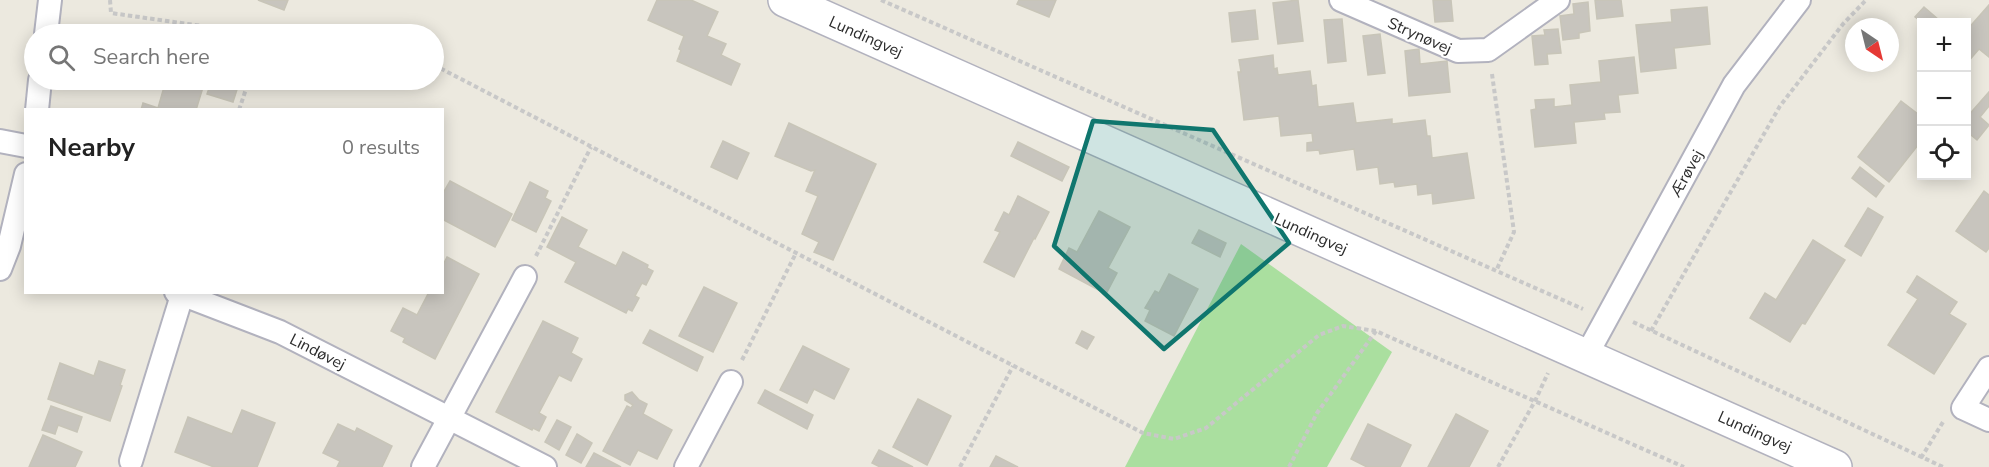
<!DOCTYPE html>
<meta charset="utf-8">
<style>
:root{--surface:#fff;--page:#f6f6f6;--text:#222;--muted:#767676;--line:#e0e0e0}
body{margin:0;font-family:"Nunito Sans",sans-serif;background:var(--page);color:var(--text)}
.controls{position:absolute;right:18px;top:18px;display:grid;overflow:hidden;border-radius:0px;box-shadow:0 3px 15px #0003}
.controls button{width:54px;height:54px;display:grid;place-items:center;padding:0;border:0;border-bottom:2px solid var(--line);background:var(--surface);color:var(--text);font:30px sans-serif}
.compass{position:absolute;left:1845px;top:18px;width:54px;height:54px;border-radius:50%;background:var(--surface);box-shadow:0 3px 15px #0003;rotate:145deg}
.list{margin:0;padding:0;list-style:none}
h2{display:flex;justify-content:space-between;align-items:center;height:78px;margin:0;padding:0 24px;font-size:26px}
h2 small{font-size:20px;font-weight:400;color:var(--muted)}
.icon{flex:none;width:33px;height:33px;fill:none;stroke:currentColor;stroke-width:2;stroke-linecap:round;stroke-linejoin:round}
.map{position:relative;flex:none;width:1989px;height:467px;overflow:hidden}
.search{position:absolute;background:var(--surface);box-shadow:0 3px 15px #0003;left:24px;top:24px;width:420px;height:66px;display:flex;align-items:center;gap:15px;box-sizing:border-box;padding:0 21px;border-radius:33px;color:var(--muted);font-size:22px}
.panel{position:absolute;background:var(--surface);box-shadow:0 3px 15px #0003;left:24px;top:108px;width:420px;height:186px;border-radius:0px}
.map>svg:first-child{display:block}
.green{fill:#aadf9f}
.building{fill:#c8c5be;stroke:#c8c5b8;stroke-width:1.5}
.lines{fill:none;stroke-linecap:round;stroke-linejoin:round}
.street-casing{stroke:#b2b2be;stroke-width:26}
.secondary-casing{stroke:#b2b2be;stroke-width:36}
.path{stroke:#c8c8c8;stroke-width:4;stroke-dasharray:4.5 3;stroke-linecap:butt}
.street{stroke:#fff;stroke-width:22}
.secondary{stroke:#fff;stroke-width:33}
.marked{fill:#0f766e;fill-opacity:0.2;stroke:#0f766e;stroke-width:4.5;stroke-linejoin:round}
.labels{text-anchor:middle;stroke-width:4.5;stroke-linejoin:round;paint-order:stroke}
.street-label{font-size:16px;fill:#2c2c2c;stroke:#fff}
</style>
<div class="map">
<svg width="1989" height="467" viewBox="0 0 1989 467">
<rect width="100%" height="100%" fill="#ece9df"/>
<path class="green" d="M1241 244 1392 352 1327 467H1125Z"/>
<g class="building">
<path d="M258 0H288L284 10Z"/>
<path d="M657 0H691L718 12 707 36 726 44 721 55 740 64 731 85 677 61 681 50 679 49 684 36 648 20Z"/>
<path d="M1019 0H1056L1049 17 1017 4Z"/>
<path d="M1298 0 1303 41 1278 44 1273 3Z"/>
<path d="M1433 0H1451L1453 21 1435 22Z"/>
<path d="M1595 0H1621L1623 16 1597 19Z"/>
<path d="M1588 2 1590 31 1579 33V38L1563 40 1560 16 1574 14 1573 4Z"/>
<path d="M1989 5V57L1979 49 1967 63 1966 31Z"/>
<path d="M1707 7 1710 44 1674 48 1676 68 1641 72 1636 25 1672 22 1671 10Z"/>
<path d="M1924 7 1939 20 1937 22H1922L1915 17Z"/>
<path d="M1255 10 1258 39 1232 42 1229 13Z"/>
<path d="M1342 19 1346 61 1328 63 1324 20Z"/>
<path d="M1558 29 1561 53 1547 54 1548 64 1535 65 1532 36 1545 35 1544 30Z"/>
<path d="M1380 34 1385 73 1368 75 1363 36Z"/>
<path d="M1419 49 1420 64 1447 61 1450 92 1409 96 1405 51Z"/>
<path d="M1273 55 1274 69 1277 68 1278 75 1310 71 1312 86 1316 85 1318 107 1353 103 1356 123 1392 119V124L1425 120 1427 136H1430L1432 158 1467 153 1474 198 1433 204 1432 193 1418 195 1417 184 1395 187 1394 182 1380 184 1378 167 1357 170 1354 149 1320 154 1319 150 1307 151V143L1313 142 1312 133 1281 136 1279 116 1244 120 1238 72H1241L1239 60Z"/>
<path d="M1634 57 1638 93 1618 95 1620 112 1604 113 1605 119 1574 122 1576 143 1535 147 1531 110 1536 109 1535 100 1554 99V107L1572 105 1570 85 1601 82 1599 61Z"/>
<path d="M166 80H190L204 84 196 110H141L143 103 158 108Z"/>
<path d="M212 80H240L233 102 207 94Z"/>
<path d="M1989 92V106L1980 117 1989 125 1977 140 1966 131V118Z"/>
<path d="M1901 101 1922 117V140L1889 182 1858 157Z"/>
<path d="M789 123 876 164 833 260 814 252 819 242 802 234 818 196 806 191 815 170 811 171 775 156Z"/>
<path d="M723 141 749 153 737 179 711 167Z"/>
<path d="M1018 142 1069 167 1062 181 1011 156Z"/>
<path d="M1860 167 1884 186 1876 197 1852 178Z"/>
<path d="M450 181 512 214 495 247 442 219V195Z"/>
<path d="M530 182 548 191 545 198 551 201 536 232 512 220Z"/>
<path d="M1984 191 1989 195V248L1986 252 1956 231Z"/>
<path d="M1018 196 1049 212 1035 239 1034 238 1014 277 984 262 1000 232 995 230 1004 212 1009 215Z"/>
<path d="M1868 208 1883 217 1861 256 1845 246Z"/>
<path d="M1099 211 1130 227 1108 268 1117 273 1106 294 1059 269 1069 248 1077 252Z"/>
<path d="M562 217 587 230 578 247 616 266 623 252 648 265 647 268 653 271 646 285 642 283 635 296 639 298 632 311 628 309 626 313 565 282 576 262 547 247Z"/>
<path d="M1199 230 1226 243 1220 257 1192 243Z"/>
<path d="M1813 240 1845 260 1805 324 1802 323 1790 342 1750 318 1765 293 1776 300Z"/>
<path d="M447 257 479 274 435 359 403 342 405 338 391 331 403 308 417 315 429 292H442V267Z"/>
<path d="M1169 274 1198 289 1174 336 1145 321 1150 310 1145 308 1155 291 1159 293Z"/>
<path d="M1917 276 1957 302 1949 314 1966 324 1934 374 1888 345 1918 299 1907 292Z"/>
<path d="M704 287 737 303 713 352 679 336Z"/>
<path d="M543 321 578 338 571 353 582 359 571 381 559 375 539 413 546 417 539 431 533 428 532 430 496 412Z"/>
<path d="M650 330 703 357 697 371 643 343Z"/>
<path d="M1082 331 1094 337 1087 349 1076 343Z"/>
<path d="M803 346 849 369 834 399 814 389 807 403 780 390Z"/>
<path d="M99 361 125 370 120 385 122 386 110 421 48 399 60 363 94 376Z"/>
<path d="M765 390 813 415 807 429 758 403Z"/>
<path d="M632 392 639 400 647 404 643 414 672 430 657 459 638 450 630 465 603 451 627 406 631 408 633 405 625 400V395Z"/>
<path d="M918 399 951 416 927 465 893 447Z"/>
<path d="M51 406 82 417 77 432 58 425 55 434 42 430Z"/>
<path d="M242 410 275 423 257 467H214L175 452 188 417 232 434Z"/>
<path d="M1456 414 1488 431 1469 467H1428Z"/>
<path d="M557 420 571 427 559 450 545 442Z"/>
<path d="M338 424 355 432 357 428 392 446 382 467H337L340 461 323 453Z"/>
<path d="M1368 424 1411 445 1400 467H1367L1351 459Z"/>
<path d="M577 434 592 443 581 463 566 455Z"/>
<path d="M43 435 82 452 75 467H29Z"/>
<path d="M879 450 913 467H880L872 463Z"/>
<path d="M594 453 621 467H586Z"/>
<path d="M996 456 1018 467H990Z"/>
</g>
<g class="lines">
<defs>
<g id="street">
<path d="M1341 0 1458 51 1488 50 1558 0"/>
<path d="M46 34 50 0"/>
<path d="M37 110 40 80"/>
<path d="M0 141 26 146"/>
<path d="M0 269 9 246 26 174"/>
<path d="M176 292 280 332 545 467"/>
<path d="M1586 356 1734 85 1799 0"/>
<path d="M1989 368 1963 408 1989 420"/>
<path d="M131 461 183 292"/>
<path d="M423 467 525 277"/>
<path d="M686 467 731 382"/>
</g>
<path id="secondary" d="M785 0 1835 467"/>
</defs>
<use href="#street" class="street-casing"/>
<use href="#secondary" class="secondary-casing"/>
<g class="path">
<path d="M110 0 111 13 258 34"/>
<path d="M881 0 1583 309"/>
<path d="M434 65 1143 433 1174 439 1206 428 1319 335 1343 326 1376 331 1684 467"/>
<path d="M1492 74 1514 232 1496 271"/>
<path d="M239 110 249 80"/>
<path d="M536 256 591 147"/>
<path d="M1633 322 1943 467"/>
<path d="M1651 331 1780 106 1843 24 1866 0"/>
<path d="M742 360 796 253"/>
<path d="M1921 458 1943 422"/>
<path d="M960 467 1013 366"/>
<path d="M1289 467 1317 413 1376 331"/>
<path d="M1498 467 1535 401 1548 373"/>
</g>
<use href="#street" class="street"/>
<use href="#secondary" class="secondary"/>
</g>
<path class="marked" d="M1093 121 1213 130 1289 243 1164 349 1054 246Z"/>
<g class="labels">
<g class="street-label">
<text transform="translate(1420 35) rotate(24)" y="6">Strynøvej</text>
<text transform="translate(866 36) rotate(24)" y="6">Lundingvej</text>
<text transform="translate(1686 173) rotate(-61)" y="6">Ærøvej</text>
<text transform="translate(1311 233) rotate(24)" y="6">Lundingvej</text>
<text transform="translate(318 351) rotate(27)" y="6">Lindøvej</text>
<text transform="translate(1755 431) rotate(24)" y="6">Lundingvej</text>
</g>
</g>
</svg>
<div class="controls">
<button>+</button>
<button>−</button>
<button><svg class="icon" aria-label="locate" viewBox="0 0 24 24"><circle cx="12" cy="12" r="6"/><path d="M12 2v4M12 18v4M2 12h4M18 12h4"/></svg></button>
</div>
<svg class="compass" viewBox="-18 -18 36 36"><path d="M0-13l5 13h-10z" fill="#e53935"/><path d="M0 13l5-13h-10z" fill="#767676"/></svg>
<div class="search"><svg class="icon" aria-label="search" viewBox="0 0 24 24"><circle cx="10" cy="10" r="6"/><path d="M15 15l6 6"/></svg>Search here</div>
<section class="panel">
<h2>Nearby<small>0 results</small></h2>
<ul class="list">
</ul>
</section>
</div>
